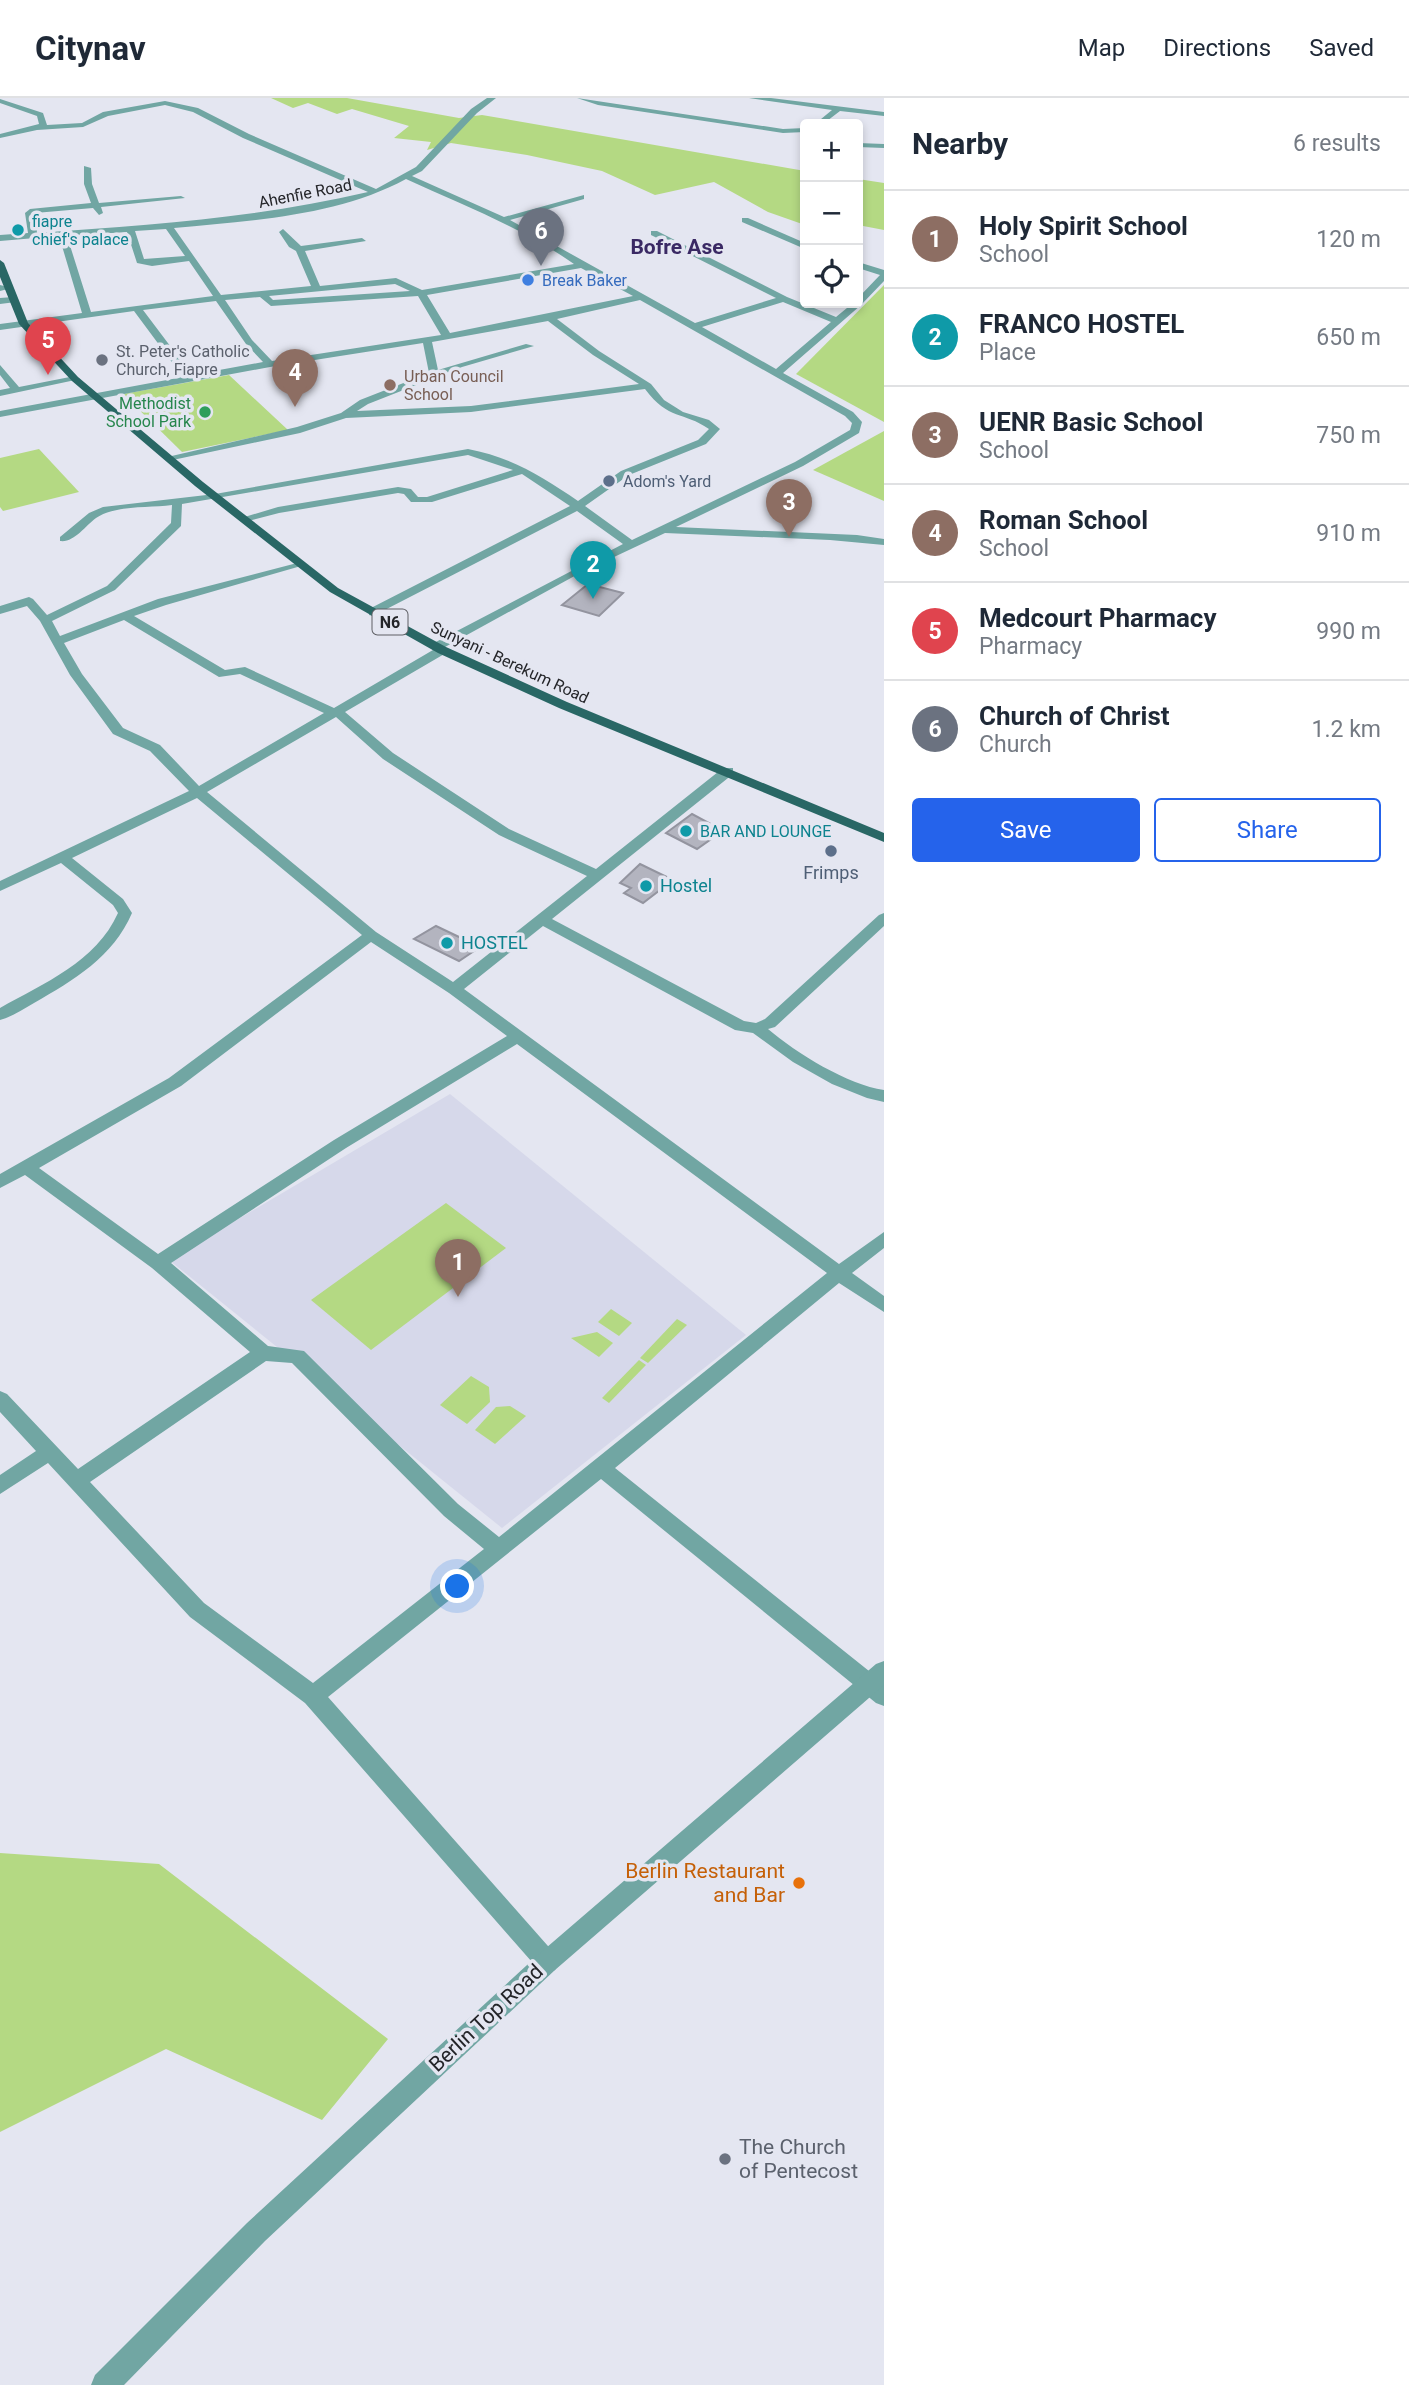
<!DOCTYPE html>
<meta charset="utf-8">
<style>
:root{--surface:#fff;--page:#f6f6f7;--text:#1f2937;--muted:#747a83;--line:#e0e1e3;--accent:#2563eb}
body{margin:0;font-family:Roboto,sans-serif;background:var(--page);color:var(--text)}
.controls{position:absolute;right:21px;top:21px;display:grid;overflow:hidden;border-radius:7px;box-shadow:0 4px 10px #0003}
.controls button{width:63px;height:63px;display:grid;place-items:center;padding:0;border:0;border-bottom:2px solid var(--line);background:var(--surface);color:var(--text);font:35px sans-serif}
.you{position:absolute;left:458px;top:1489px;width:24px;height:24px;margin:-18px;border:5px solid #fff;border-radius:50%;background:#1a73e8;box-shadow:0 0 0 10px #1a73e833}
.badge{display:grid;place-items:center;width:46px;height:46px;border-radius:50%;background:var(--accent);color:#fff;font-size:23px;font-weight:700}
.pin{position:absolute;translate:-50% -58px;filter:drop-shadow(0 2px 4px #0008)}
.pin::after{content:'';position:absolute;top:37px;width:24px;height:21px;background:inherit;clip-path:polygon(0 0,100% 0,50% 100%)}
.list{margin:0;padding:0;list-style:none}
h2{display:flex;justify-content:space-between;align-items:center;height:91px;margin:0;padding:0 28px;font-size:30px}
h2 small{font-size:23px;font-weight:400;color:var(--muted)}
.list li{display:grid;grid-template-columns:46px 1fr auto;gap:21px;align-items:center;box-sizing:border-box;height:98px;padding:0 28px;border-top:2px solid var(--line)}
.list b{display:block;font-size:26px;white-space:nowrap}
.list p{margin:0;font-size:23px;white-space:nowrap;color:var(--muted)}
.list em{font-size:23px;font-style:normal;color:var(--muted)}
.actions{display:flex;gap:14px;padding:21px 28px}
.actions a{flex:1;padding:16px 0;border:2px solid var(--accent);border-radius:7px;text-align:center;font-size:24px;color:var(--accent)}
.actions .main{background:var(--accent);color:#fff}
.icon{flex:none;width:38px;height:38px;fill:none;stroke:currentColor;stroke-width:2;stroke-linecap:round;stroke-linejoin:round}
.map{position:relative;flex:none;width:884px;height:2287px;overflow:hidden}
header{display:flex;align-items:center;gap:42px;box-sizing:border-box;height:98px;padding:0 35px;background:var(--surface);border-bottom:2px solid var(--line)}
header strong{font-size:33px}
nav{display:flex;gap:38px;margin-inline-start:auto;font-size:24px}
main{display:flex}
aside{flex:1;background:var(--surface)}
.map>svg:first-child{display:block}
.built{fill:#d6d8ea}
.green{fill:#b4d983}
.building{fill:#b3b4bf;stroke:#93949f;stroke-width:2}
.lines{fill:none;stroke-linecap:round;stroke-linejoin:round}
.minor{fill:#71a6a3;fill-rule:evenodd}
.tertiary{fill:#71a6a3;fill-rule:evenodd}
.primary{fill:#296765;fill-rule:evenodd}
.culture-dot{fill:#0f9aa8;stroke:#e4e6f1;stroke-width:2.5}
.shop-dot{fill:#3f7fe0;stroke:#e4e6f1;stroke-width:2.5}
.worship-dot{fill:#6b7280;stroke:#e4e6f1;stroke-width:2.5}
.education-dot{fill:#8d6e63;stroke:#e4e6f1;stroke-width:2.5}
.leisure-dot{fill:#2e9e5b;stroke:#e4e6f1;stroke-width:2.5}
.service-dot{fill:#5c6f8a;stroke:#e4e6f1;stroke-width:2.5}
.food-dot{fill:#e8710a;stroke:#e4e6f1;stroke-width:2.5}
.labels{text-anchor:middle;stroke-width:7;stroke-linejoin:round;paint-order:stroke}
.far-street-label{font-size:16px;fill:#242529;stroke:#e4e6f1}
.far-culture-label{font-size:16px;fill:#0d838f;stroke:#e4e6f1;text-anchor:start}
.far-shop-label{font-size:16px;fill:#366cbe;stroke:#e4e6f1;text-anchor:start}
.far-worship-label{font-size:16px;fill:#5b616d;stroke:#e4e6f1;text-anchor:start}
.far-education-label{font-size:16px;fill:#785e54;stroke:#e4e6f1;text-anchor:start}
.far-leisure-label{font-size:16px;fill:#27864d;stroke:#e4e6f1;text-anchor:end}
.far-service-label{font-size:16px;fill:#4e5e75;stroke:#e4e6f1;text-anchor:start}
.shield{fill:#e4e6f1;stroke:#5e5f65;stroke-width:2}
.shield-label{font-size:16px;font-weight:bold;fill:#242529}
.service-label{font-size:18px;fill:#4e5e75;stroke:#e4e6f1}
.culture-label{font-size:18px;fill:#0d838f;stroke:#e4e6f1;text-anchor:start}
.far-district-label{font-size:21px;font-weight:bold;fill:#3a2964;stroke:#e4e6f1}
.near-food-label{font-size:21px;fill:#c56008;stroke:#e4e6f1;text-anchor:end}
.near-street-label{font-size:21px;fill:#242529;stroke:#e4e6f1}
.near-worship-label{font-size:21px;fill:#5b616d;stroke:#e4e6f1;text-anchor:start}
</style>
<header>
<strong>Citynav</strong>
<nav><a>Map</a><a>Directions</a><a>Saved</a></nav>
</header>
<main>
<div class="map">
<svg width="884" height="2287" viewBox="0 0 884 2287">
<rect width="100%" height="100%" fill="#e4e6f1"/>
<path class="built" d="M450 996 746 1237 502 1430 169 1162Z"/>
<g class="green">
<path d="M271 0H347L459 20 482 17 805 73V127L768 114 714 84 655 97 602 73 527 57 451 45 427 52 431 44 394 40 409 28 352 11 337 16 308 5 293 10Z"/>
<path d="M858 81 884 85V132L858 127Z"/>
<path d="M884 187V324L796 276Z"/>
<path d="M229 277 288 332 182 354 123 296Z"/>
<path d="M884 333V403L813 372Z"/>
<path d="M39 351 79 394 3 413 0 409V360Z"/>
<path d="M446 1105 506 1150 371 1252 311 1202Z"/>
<path d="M611 1211 632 1225 619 1238 598 1224Z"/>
<path d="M677 1221 687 1227 648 1265 640 1260Z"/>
<path d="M597 1234 613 1245 599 1259 571 1240Z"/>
<path d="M639 1262 646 1267 609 1305 602 1300Z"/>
<path d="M471 1278 489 1289 490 1304 467 1326 440 1307Z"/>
<path d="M510 1308 526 1318 495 1346 475 1332 496 1309Z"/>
<path d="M0 1755 159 1766 388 1941 322 2022 166 1951 0 2034Z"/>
</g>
<g class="building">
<path d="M588 486 623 495 599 518 562 507Z"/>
<path d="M692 716 709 725 700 731 714 739 697 751 666 735Z"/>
<path d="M640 766 673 782 643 805 624 795 631 790 620 785Z"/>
<path d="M436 828 480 849 459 863 414 841Z"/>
</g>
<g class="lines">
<g class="minor">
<path d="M487 0H496L477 15 422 73 412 78 504 119 584 97V101L510 122 695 225 776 200 651 137V133H657L787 199 836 219 853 205H858V200L880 177 858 170V164L884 172V183L861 207 783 275 853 314 862 324 859 335 803 368 676 429 857 437 884 441V447L830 442 665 435 580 475 445 549 448 552 446 555 345 614 393 655 509 731 596 771 723 670H733V676L552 821 744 923 756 925 765 921 879 817 884 815V828L775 929 768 931C796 955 848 987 884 992V1004L867 1000 832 986 793 964 753 935 735 932 543 828 464 891 839 1166 884 1134V1150L852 1175 884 1198V1214L839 1185 615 1370 884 1585V1608L876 1605 601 1381 328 1599 555 1856 559 1864 555 1872 547 1876 539 1872 305 1605 190 1519 48 1365 0 1396V1377L36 1353 0 1314V1293L7 1296 78 1371 250 1254 152 1170 25 1077 0 1090V1076L169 980 362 837 197 700 72 760 123 801 132 815C113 859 74 882 34 905 23 911 12 919 0 922V910C44 885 96 864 118 815L113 807 61 765 0 793V783L189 693 150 653 113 636 70 577 40 523 27 508 0 516V508L29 499 33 501 47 517 107 488 171 425 172 407C149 410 115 407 96 420 85 428 74 445 60 443V439L89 415 103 409 215 396 468 351C511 359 543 379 578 403L621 373 698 342 709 331C683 313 669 323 645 291L471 314 346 320 300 335 168 363 163 360 297 329 341 315 360 302 429 275 423 245 270 269 0 319V313L183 279 134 213 0 232V226L82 215 59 138 0 143V137L28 135 25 115 30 111 91 105 84 86V68L91 70 92 86 99 105 181 98 185 100 101 109 103 115 99 117 93 110 35 115 37 135C148 127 258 120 368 94L243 40 193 14 165 7 108 18 83 29 37 32 0 40V36L39 26 37 18 0 5V1L43 15 47 27 82 25 103 14 165 3 198 10 249 36 376 91 416 69 471 11ZM406 81C463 107 523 130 574 166L422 192 396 180 320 188 305 153 366 143 362 140 301 148 283 131 279 134 289 149 296 153 311 188 221 197 174 130C250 123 338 118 406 81ZM166 131 185 158 144 161 135 133ZM127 134 137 165 152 168 189 163 213 198 91 214 67 138ZM581 170 633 198 450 235 427 197ZM395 186 410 193 273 202 269 198ZM418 198 441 237 272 263 252 242 225 202 260 199 271 208ZM640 202 845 318 852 325 850 332 795 364 632 442 585 408 629 377 706 346 720 331 709 322 683 314 664 302 651 286 599 253 557 221ZM216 203 246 246 263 264 192 277 143 212ZM783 204 831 224 776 271 702 229ZM548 223 593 257 639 286 471 308 357 313 368 306 462 269 534 248 526 246 438 272 432 244ZM468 357 513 372 427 399H418L411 391 398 389 278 409 238 421 244 424 279 415 398 395 404 396 411 404H432L522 376 570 408 369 511V517L373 518 577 413 623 446 432 546 430 549 433 552 334 610 245 569 225 572 134 518 166 507 301 468V464L158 501 60 538 52 523 115 492 181 428 182 406ZM124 522 219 579 240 576 324 615 199 688 160 647 123 630 82 576 64 545ZM336 619 383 661 499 737 587 778 453 884 376 834 207 694ZM371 844 449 895 507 938 334 1042 158 1156 39 1070 181 988ZM517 946 827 1175 499 1439 458 1406 304 1253 268 1248 171 1165 346 1050ZM266 1263 292 1265 444 1418 484 1451 313 1585 204 1505 90 1384Z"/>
<path d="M577 0 783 31 805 30V34L783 35 598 7Z"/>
<path d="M749 0H771L884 14V18L840 13 823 26H815L832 12Z"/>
<path d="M858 45 884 46V50L858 49Z"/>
<path d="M742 120H748L805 145V151L742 124Z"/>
<path d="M0 187 12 190 0 193Z"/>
<path d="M13 199 18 202 16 204 0 206V200Z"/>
<path d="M0 267 19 289 75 278 80 281 0 298V292L10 290 0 277Z"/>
</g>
<path class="tertiary" d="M884 1563V1587L555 1872 265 2143 124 2287H91L95 2277 247 2125 539 1856 876 1566Z"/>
<path class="primary" d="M0 162 4 165 28 225 78 279 203 384 338 490 446 549 567 604 884 735V744L559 610 438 555 330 494 195 388 72 283 19 226 0 179Z"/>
</g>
<g class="culture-dot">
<circle cx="18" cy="132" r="7"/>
<circle cx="686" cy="733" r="7"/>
<circle cx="646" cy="788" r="7"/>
<circle cx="447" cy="845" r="7"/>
</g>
<circle class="shop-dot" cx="528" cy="182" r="7"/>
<g class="worship-dot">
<circle cx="102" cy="262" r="7"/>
<circle cx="725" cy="2061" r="7"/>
</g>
<circle class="education-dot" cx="390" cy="287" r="7"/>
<circle class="leisure-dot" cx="205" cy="314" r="7"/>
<g class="service-dot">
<circle cx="609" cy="383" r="7"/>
<circle cx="831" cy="753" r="7"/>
</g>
<circle class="food-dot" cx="799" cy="1785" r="7"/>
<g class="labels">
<g class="far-street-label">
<text transform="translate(305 95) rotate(-11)" y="6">Ahenfie Road</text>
<text transform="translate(510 564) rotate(25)" y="6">Sunyani - Berekum Road</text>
</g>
<g class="far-culture-label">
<text x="32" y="129">fiapre<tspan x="32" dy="18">chief's palace</tspan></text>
<text x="700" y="739">BAR AND LOUNGE</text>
</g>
<g class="far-shop-label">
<text x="542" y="188">Break Baker</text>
</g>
<g class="far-worship-label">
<text x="116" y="259">St. Peter's Catholic<tspan x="116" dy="18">Church, Fiapre</tspan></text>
</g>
<g class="far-education-label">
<text x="404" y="284">Urban Council<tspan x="404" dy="18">School</tspan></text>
</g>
<g class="far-leisure-label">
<text x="191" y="311">Methodist<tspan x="191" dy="18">School Park</tspan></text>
</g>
<g class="far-service-label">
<text x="623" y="389">Adom's Yard</text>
</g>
<rect class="shield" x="372.5" y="511.5" width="35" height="25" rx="5"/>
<g class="shield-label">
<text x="390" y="530">N6</text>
</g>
<g class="service-label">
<text x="831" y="781">Frimps</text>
</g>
<g class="culture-label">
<text x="660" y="794">Hostel</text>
<text x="461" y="851">HOSTEL</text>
</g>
<g class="far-district-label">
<text x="677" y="156">Bofre Ase</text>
</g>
<g class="near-food-label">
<text x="785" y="1780">Berlin Restaurant<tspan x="785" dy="24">and Bar</tspan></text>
</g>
<g class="near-street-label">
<text transform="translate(486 1920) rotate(-43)" y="7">Berlin Top Road</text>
</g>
<g class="near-worship-label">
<text x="739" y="2056">The Church<tspan x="739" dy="24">of Pentecost</tspan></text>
</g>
</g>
</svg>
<div class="controls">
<button>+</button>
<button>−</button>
<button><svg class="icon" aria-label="locate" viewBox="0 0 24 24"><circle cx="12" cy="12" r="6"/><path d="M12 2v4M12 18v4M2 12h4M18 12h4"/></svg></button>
</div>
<div class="you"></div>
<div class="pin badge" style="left:458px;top:1199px;background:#8d6e63">1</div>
<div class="pin badge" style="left:593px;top:501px;background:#0f9aa8">2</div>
<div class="pin badge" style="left:789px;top:439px;background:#8d6e63">3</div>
<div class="pin badge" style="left:295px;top:309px;background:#8d6e63">4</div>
<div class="pin badge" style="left:48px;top:277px;background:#e0444e">5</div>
<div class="pin badge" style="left:541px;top:168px;background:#6b7280">6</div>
</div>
<aside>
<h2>Nearby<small>6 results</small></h2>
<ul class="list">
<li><span class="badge" style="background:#8d6e63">1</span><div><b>Holy Spirit School</b><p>School</p></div><em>120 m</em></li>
<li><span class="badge" style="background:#0f9aa8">2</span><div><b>FRANCO HOSTEL</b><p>Place</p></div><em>650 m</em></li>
<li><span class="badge" style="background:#8d6e63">3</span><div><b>UENR Basic School</b><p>School</p></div><em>750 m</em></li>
<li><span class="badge" style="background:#8d6e63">4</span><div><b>Roman School</b><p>School</p></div><em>910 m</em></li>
<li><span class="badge" style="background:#e0444e">5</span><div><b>Medcourt Pharmacy</b><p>Pharmacy</p></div><em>990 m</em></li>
<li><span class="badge" style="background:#6b7280">6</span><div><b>Church of Christ</b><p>Church</p></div><em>1.2 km</em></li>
</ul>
<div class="actions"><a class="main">Save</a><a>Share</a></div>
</aside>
</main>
